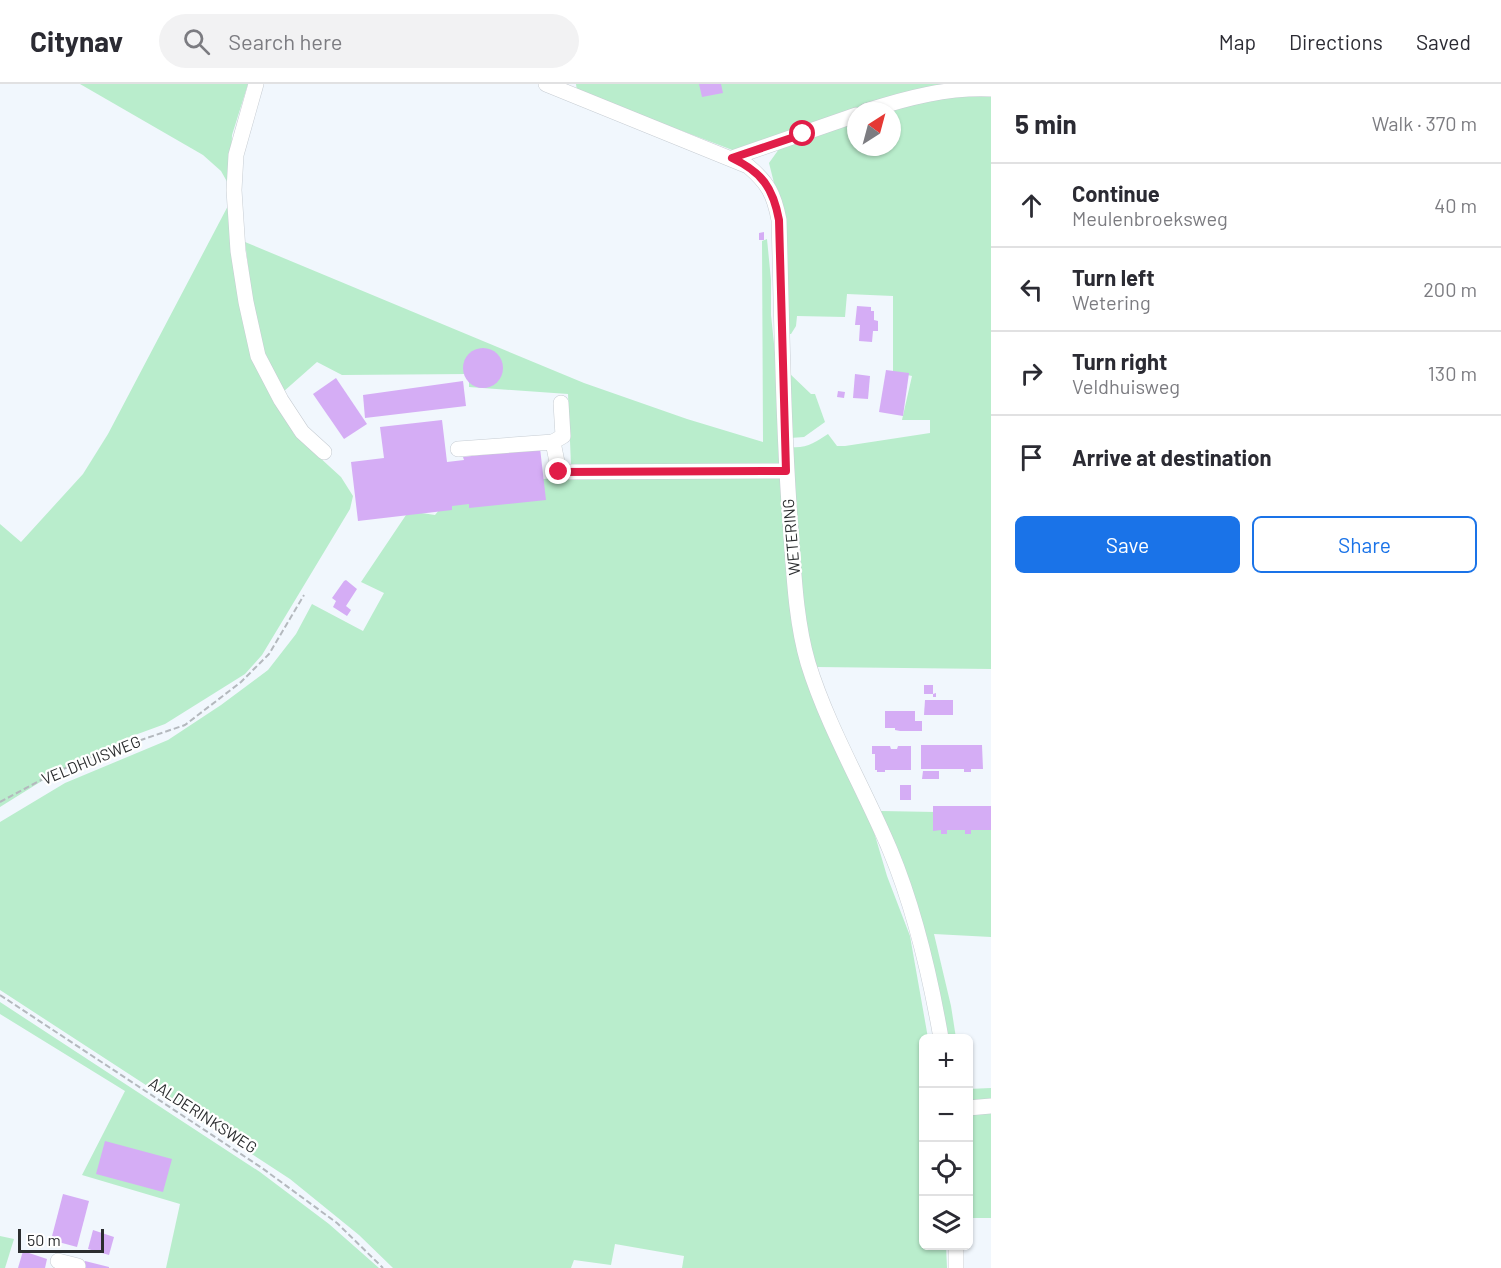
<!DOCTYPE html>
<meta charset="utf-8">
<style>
:root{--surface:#fff;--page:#f2f2f3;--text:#2b2b33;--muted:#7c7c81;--line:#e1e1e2;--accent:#1a73e8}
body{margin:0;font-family:Barlow,sans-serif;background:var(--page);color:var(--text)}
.controls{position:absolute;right:18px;bottom:18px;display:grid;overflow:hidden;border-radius:9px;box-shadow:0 2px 4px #0004}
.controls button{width:54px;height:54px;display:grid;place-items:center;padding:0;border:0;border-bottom:2px solid var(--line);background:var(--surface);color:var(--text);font:30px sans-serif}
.compass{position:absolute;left:847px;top:18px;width:54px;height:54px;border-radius:50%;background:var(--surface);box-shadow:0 2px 4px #0004;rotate:36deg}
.scale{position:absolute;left:18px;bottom:15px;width:86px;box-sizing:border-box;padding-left:6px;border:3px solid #2b2d2f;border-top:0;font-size:16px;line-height:21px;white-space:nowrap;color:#2b2d2f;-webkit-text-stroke:4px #fff;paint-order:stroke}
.stop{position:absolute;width:18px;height:18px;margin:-14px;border:4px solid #e11d48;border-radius:50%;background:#fff}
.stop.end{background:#e11d48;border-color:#fff;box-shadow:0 2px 6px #0008}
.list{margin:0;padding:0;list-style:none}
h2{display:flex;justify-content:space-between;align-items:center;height:78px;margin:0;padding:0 24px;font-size:26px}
h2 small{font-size:20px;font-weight:400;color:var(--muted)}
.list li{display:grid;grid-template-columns:39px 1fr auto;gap:18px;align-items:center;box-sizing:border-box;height:84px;padding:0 24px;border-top:2px solid var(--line)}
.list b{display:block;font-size:22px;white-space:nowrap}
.list p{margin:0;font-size:20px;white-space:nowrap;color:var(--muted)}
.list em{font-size:20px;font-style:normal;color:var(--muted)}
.actions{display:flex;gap:12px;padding:18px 24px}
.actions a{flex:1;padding:14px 0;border:2px solid var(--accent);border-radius:9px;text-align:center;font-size:21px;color:var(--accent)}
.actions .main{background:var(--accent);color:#fff}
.icon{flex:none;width:33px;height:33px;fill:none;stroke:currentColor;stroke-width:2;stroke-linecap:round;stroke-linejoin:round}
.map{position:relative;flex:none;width:991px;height:1184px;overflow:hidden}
header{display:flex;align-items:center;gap:36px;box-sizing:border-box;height:84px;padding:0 30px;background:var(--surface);border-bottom:2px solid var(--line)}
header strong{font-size:28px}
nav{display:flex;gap:33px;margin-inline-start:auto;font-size:21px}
.search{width:420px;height:54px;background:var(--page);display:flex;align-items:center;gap:15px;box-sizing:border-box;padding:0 21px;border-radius:33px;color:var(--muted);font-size:22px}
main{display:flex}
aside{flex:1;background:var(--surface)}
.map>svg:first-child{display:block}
.green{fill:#b9edcc}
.building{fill:#d5adf5}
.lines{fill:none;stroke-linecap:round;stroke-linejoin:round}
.minor-casing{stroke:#c7cdd3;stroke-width:16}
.path{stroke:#b4b9be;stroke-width:2;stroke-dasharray:6 3;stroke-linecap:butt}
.minor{stroke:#fff;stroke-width:15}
.route{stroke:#e11d48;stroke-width:8}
.labels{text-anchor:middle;stroke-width:4.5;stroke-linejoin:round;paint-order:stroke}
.street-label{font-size:16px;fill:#2b2d2f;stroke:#fff}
</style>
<header>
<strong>Citynav</strong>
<div class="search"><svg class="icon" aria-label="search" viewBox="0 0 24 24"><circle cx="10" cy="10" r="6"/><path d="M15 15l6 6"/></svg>Search here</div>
<nav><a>Map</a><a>Directions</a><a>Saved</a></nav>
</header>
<main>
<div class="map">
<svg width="991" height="1184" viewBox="0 0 991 1184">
<rect width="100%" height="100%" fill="#f1f7fd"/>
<g class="green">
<path d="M80 0H248L232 51 230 103 221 87 203 71Z"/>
<path d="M576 0H991L963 3 735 67 577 7Z"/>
<path d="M991 11V585L817 583 811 567 803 534 790 363C806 365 816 358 828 350L837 362H845L930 349V336H902L912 292 893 288V212L847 210 845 233 797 232 796 242 791 250H789L779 119 769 79 779 65 856 37V63H892V27H886L937 14Z"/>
<path d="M230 118 259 285 294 350 341 393 353 412 350 425 262 571 245 590 165 640 135 651 53 690 0 723V440L21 458 83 390 108 350Z"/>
<path d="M767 155 771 196V231L775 269 779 379 571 381 568 310 469 303V290L342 291 317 278 283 308 257 252 245 158 584 299 687 335 763 358 762 157Z"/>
<path d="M789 289 811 310H815L825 338 804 353 790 354Z"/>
<path d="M618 392 780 393 792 516 869 731 887 792 910 852 928 954H924V1162H946L947 1184H682L684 1172 615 1160 611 1181 574 1176 571 1184H393L359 1151 290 1095 0 906V738L65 699 168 656 221 621 268 586 296 550 312 520 363 547 384 509 361 498 406 431 415 428 435 431 462 398Z"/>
<path d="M881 727 991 729V853L934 850 951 922 956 954H942Z"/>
<path d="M0 918 260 1088 329 1140 379 1184H166L180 1120 82 1091 125 1007 0 930Z"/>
<path d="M991 1004V1017L969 1018 968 1005Z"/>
<path d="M991 1028V1134H969L968 1029Z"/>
<path d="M0 1152 14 1155 5 1184H0Z"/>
</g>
<g class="building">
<path d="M699 0H721L723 9 702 13Z"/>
<path d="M764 148V156H759V149Z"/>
<path d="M857 222 871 223V227H874V236L878 237V247H873L872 258 859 257 860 241H855Z"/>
<circle cx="483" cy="284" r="20"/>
<path d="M886 286 909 289 903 332 879 328Z"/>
<path d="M855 290 870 292 868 315 853 314Z"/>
<path d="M336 294 367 340 344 355 313 310Z"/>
<path d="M463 297 466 322 365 334 363 311Z"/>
<path d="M838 307 845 308 844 314 837 313Z"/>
<path d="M442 336 447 378 464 376 463 373 540 364 546 416 469 424V420L452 422V426L358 437 351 378 384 374 380 343Z"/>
<path d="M346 496 357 505 346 522 351 526 347 532 333 523 336 517 332 514 344 497Z"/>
<path d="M924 601H933V610L936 609V613H933V610H924Z"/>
<path d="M925 616H953V631H924Z"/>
<path d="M885 627H915V637H922V647H900L895 646V644H885Z"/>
<path d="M921 661H982L983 685H971V688H964V685H921Z"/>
<path d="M872 662H890L891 665H897L898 662H911V686H885V688H877V686H875V670H872Z"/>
<path d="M923 687H939V695H922Z"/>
<rect x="900" y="701" width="11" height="15"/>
<path d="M933 722H991V746H971V750H965V746H947V750H941V746L933 747Z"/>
<path d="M105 1057 172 1075 163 1108 96 1090Z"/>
<path d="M63 1110 89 1117 77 1163 51 1156Z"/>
<path d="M93 1146 114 1153 109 1171 88 1165Z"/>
<path d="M23 1167 47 1175 45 1184H18Z"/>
<path d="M85 1177 109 1183V1184H83Z"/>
</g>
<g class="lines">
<defs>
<g id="minor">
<path d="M256 0 236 71 234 106 238 167 246 218 258 272 281 316 302 348 324 368"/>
<path d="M546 0 748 82C768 99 774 110 779 136 782 240 783 345 791 449 794 492 796 538 808 579 828 644 864 704 890 766 915 826 930 891 941 954"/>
<path d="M866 27C907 14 948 3 991 5"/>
<path d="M732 74 856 31"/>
<path d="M561 319 563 352 553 358 559 388 786 387"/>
<path d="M458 365 553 358"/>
<path d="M968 1024 991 1022"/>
<path d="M956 1162V1184"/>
<path d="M58 1177 78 1182 77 1184"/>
</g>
</defs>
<use href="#minor" class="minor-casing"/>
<g class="path">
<path d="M0 718 56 688 97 671 185 641 241 598 269 570 304 511"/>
<path d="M0 911 262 1084 337 1139 383 1184"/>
</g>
<use href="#minor" class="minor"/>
</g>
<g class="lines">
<path class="route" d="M559 388 786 387 779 136C773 104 762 88 732 74L803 50"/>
</g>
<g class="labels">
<g class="street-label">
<text transform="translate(791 453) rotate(-95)" y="6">WETERING</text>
<text transform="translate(91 676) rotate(-22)" y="6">VELDHUISWEG</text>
<text transform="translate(203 1031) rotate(33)" y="6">AALDERINKSWEG</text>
</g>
</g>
</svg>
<div class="controls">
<button>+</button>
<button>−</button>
<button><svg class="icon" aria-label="locate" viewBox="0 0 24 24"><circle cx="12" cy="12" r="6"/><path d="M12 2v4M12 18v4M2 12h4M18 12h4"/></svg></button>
<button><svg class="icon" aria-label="layers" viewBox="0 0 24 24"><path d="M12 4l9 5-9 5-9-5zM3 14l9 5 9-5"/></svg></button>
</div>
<svg class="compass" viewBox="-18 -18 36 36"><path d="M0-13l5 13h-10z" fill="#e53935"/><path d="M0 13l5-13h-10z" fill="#7c7c81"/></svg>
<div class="scale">50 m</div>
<div class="stop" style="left:803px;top:50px"></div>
<div class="stop end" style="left:559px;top:388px"></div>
</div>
<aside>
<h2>5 min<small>Walk · 370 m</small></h2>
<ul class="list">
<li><svg class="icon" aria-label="ahead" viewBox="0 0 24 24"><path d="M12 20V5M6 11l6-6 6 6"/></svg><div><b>Continue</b><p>Meulenbroeksweg</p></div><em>40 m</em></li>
<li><svg class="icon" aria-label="left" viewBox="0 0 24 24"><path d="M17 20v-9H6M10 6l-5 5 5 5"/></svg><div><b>Turn left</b><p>Wetering</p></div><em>200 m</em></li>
<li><svg class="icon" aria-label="right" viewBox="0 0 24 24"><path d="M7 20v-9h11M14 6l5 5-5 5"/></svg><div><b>Turn right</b><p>Veldhuisweg</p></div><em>130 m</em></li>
<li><svg class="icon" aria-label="arrive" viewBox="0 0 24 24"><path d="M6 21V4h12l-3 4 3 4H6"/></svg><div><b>Arrive at destination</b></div></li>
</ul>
<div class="actions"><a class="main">Save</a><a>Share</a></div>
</aside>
</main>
